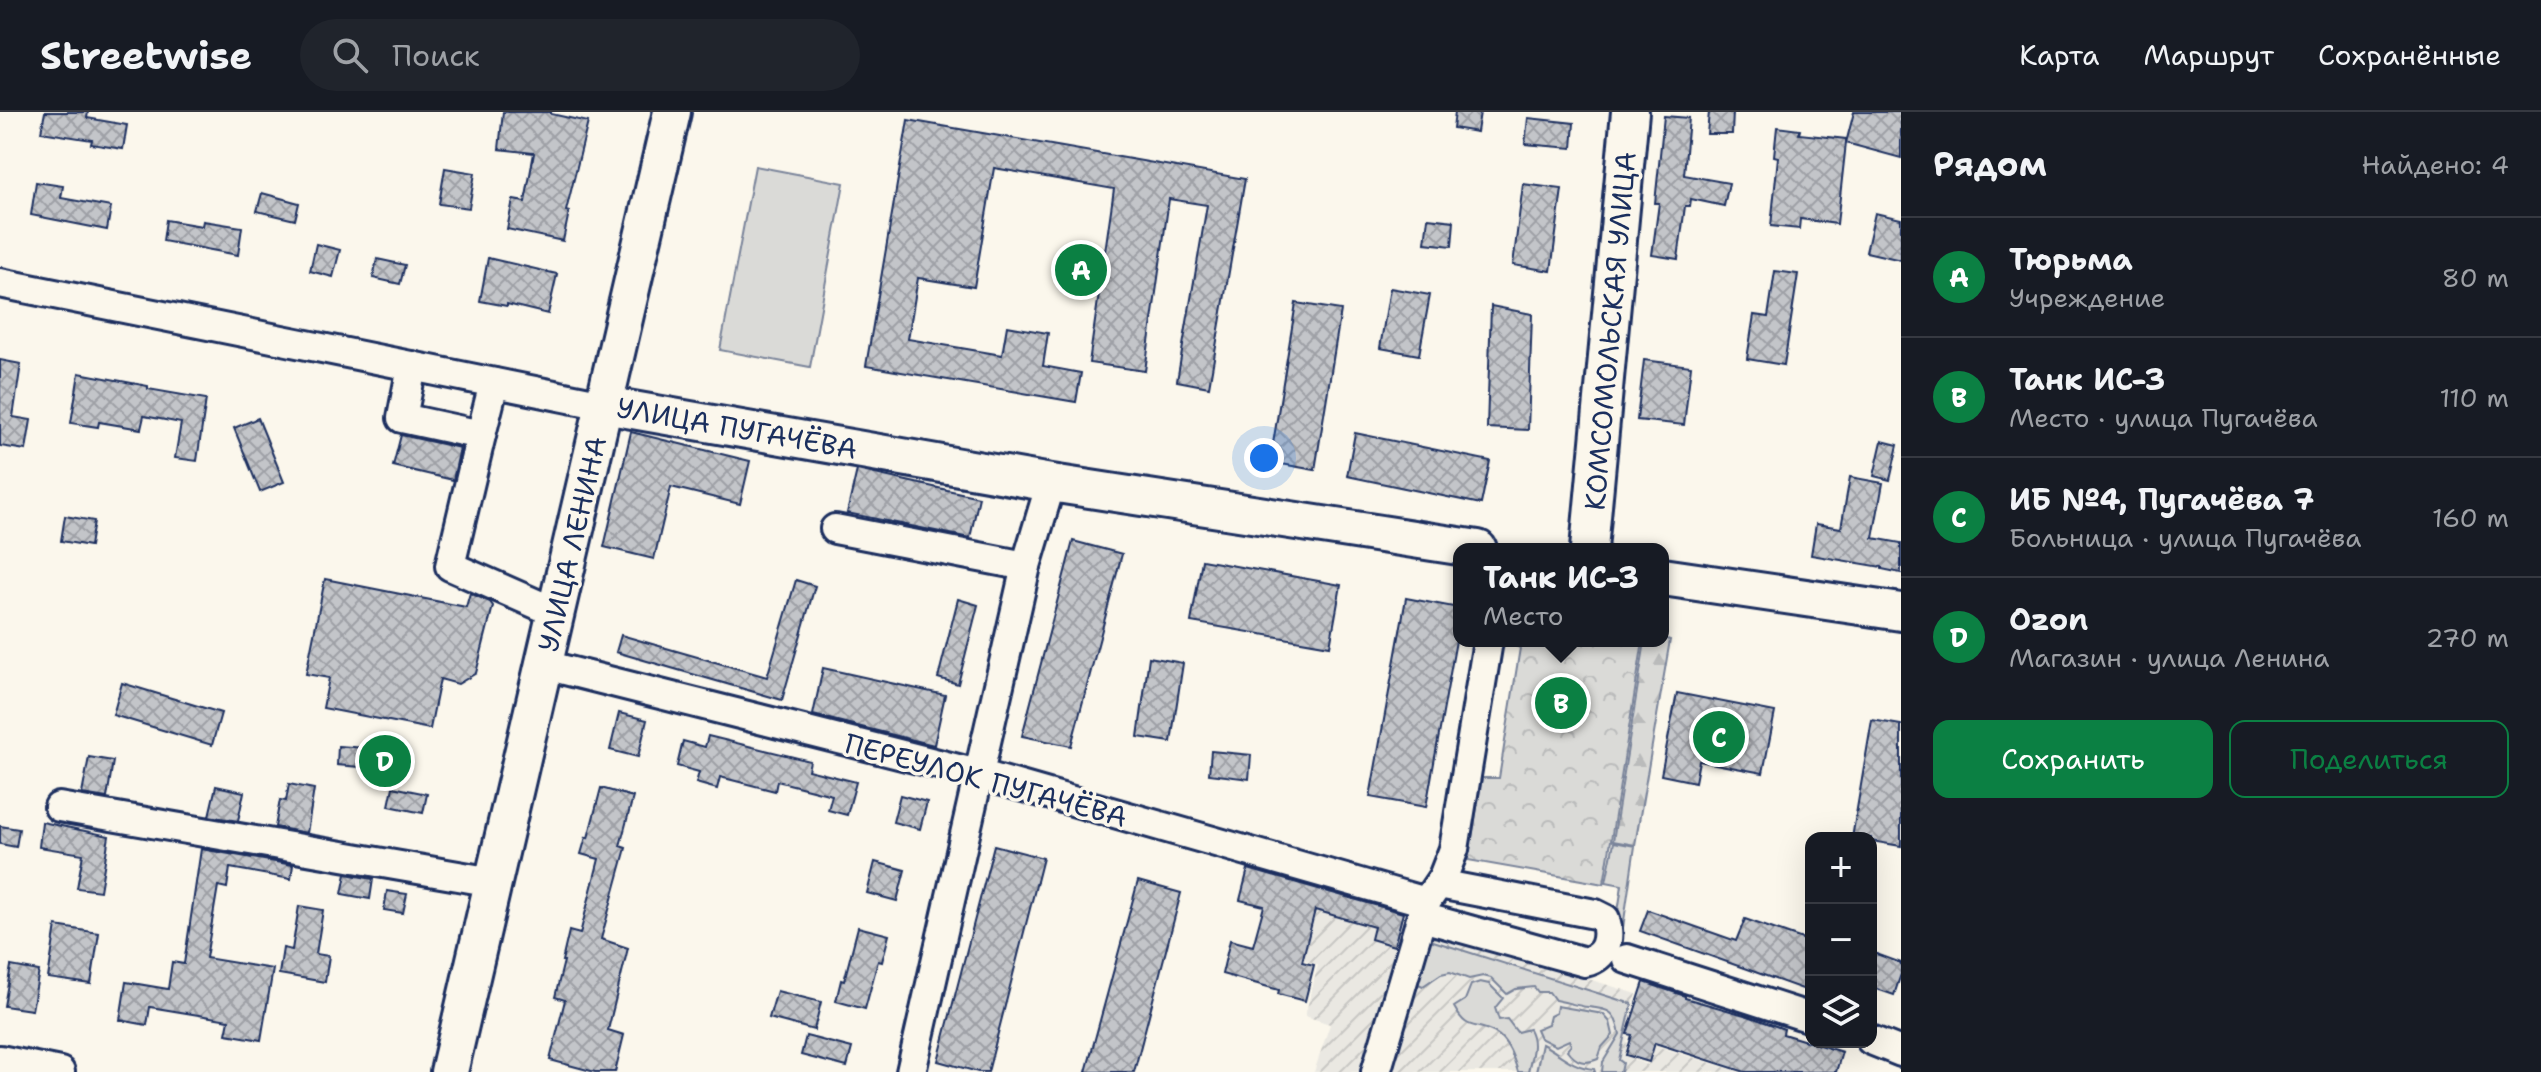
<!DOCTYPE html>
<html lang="ru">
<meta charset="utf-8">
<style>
:root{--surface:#171b24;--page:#20242c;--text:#f1f3f6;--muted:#9ea1a6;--line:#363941;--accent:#0b8043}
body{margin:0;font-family:"Shantell Sans",sans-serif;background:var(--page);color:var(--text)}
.controls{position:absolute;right:24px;bottom:24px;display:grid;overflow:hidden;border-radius:16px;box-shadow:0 8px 32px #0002}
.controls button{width:72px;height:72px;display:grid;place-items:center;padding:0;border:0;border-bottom:2px solid var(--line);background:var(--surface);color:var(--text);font:40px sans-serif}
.you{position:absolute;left:1264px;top:346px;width:28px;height:28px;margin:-20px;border:6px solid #fff;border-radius:50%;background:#1a73e8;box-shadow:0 0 0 12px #1a73e833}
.badge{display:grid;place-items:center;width:52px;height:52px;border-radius:50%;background:var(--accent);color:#fff;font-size:26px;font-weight:700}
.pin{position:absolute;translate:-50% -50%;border:4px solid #fff;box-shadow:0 2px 8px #0006}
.popup{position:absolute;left:1453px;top:431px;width:216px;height:104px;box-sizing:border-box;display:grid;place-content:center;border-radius:16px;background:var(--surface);filter:drop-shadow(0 2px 6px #0005);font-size:26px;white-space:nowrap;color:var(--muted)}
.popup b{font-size:30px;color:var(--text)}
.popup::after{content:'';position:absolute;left:50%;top:100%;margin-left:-16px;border:16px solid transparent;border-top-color:var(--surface)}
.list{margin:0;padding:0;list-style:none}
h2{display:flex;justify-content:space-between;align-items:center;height:104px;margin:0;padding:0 32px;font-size:34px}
h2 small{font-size:26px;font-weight:400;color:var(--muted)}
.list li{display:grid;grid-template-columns:52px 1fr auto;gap:24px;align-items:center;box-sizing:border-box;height:120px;padding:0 32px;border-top:2px solid var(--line)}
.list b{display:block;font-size:30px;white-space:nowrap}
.list p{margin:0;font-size:26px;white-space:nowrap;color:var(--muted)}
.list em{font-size:26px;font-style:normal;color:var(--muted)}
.actions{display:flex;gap:16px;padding:24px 32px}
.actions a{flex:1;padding:18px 0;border:2px solid var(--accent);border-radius:16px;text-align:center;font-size:28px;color:var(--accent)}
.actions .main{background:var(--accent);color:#fff}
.icon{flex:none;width:44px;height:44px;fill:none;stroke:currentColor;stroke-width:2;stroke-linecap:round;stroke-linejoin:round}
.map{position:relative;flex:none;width:1901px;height:960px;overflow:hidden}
header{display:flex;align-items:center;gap:48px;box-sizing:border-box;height:112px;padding:0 40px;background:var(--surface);border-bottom:2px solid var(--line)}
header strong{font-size:38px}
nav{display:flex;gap:44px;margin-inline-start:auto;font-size:28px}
.search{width:560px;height:72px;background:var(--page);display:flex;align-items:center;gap:20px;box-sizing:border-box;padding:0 28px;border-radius:44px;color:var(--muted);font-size:30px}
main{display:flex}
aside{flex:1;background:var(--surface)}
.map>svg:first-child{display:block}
.industrial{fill:url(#industrial-furrows)}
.grass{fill:#dadad7;stroke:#7a849a;stroke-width:2}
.forest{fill:url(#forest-firs);stroke:#7a849a;stroke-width:2}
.park{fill:url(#park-crowns);stroke:#7a849a;stroke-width:2}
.building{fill:url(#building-cross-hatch);stroke:#1b2f5e;stroke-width:2}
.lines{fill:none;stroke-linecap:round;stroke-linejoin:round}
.minor-casing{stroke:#1b2f5e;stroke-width:34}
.major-casing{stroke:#1b2f5e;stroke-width:42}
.minor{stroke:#fbf7ec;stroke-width:28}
.major{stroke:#fbf7ec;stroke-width:36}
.labels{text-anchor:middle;stroke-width:7;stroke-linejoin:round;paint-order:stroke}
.street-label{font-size:28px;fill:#1b2f5e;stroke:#fbf7ec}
</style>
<header>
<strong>Streetwise</strong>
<div class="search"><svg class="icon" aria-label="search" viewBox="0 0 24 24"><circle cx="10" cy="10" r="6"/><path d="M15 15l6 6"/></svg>Поиск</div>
<nav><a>Карта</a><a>Маршрут</a><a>Сохранённые</a></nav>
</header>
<main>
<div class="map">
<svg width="1901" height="960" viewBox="0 0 1901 960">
<defs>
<pattern id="industrial-furrows" width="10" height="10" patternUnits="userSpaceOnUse" patternTransform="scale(2)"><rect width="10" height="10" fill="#eae8e2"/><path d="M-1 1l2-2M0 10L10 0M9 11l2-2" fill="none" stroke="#c8c7c4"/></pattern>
<pattern id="forest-firs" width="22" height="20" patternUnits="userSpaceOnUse" patternTransform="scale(2)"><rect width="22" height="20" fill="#dadad7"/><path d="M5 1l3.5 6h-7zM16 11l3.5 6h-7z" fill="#babbbb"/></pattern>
<pattern id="park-crowns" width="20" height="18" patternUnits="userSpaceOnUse" patternTransform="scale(2)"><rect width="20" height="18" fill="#dadad7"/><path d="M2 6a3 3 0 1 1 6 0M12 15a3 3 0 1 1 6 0" fill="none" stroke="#babbbb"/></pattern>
<pattern id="building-cross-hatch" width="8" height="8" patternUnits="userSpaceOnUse" patternTransform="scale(2)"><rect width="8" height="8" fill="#c3c5c9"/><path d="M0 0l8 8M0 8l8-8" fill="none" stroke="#9ea0a6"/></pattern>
</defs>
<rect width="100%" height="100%" fill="#fbf7ec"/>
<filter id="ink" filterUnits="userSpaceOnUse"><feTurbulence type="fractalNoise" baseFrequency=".0125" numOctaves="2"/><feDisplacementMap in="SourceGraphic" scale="16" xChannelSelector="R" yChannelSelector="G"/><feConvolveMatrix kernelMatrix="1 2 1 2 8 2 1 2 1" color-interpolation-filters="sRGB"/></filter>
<g filter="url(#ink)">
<path class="industrial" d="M1322 778 1403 801 1401 808 1420 815 1637 882 1625 922 1628 926 1625 944 1648 953 1656 934 1739 960H1314L1330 912 1305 904 1318 853 1303 847Z"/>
<g class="grass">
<path d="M755 54 844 71 810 255 720 238Z"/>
<path d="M1614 730 1635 734 1619 843 1612 841 1622 773 1606 770Z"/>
<path d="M1430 828 1632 892 1619 948 1623 951 1621 960H1602L1603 950 1620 922C1615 900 1611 897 1588 895 1578 894 1566 890 1555 888L1549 880H1538L1534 875 1516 877 1507 882 1491 866 1483 864 1469 867 1450 860 1441 862 1423 874 1416 871Z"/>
<path d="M1480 870 1489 872 1503 886 1495 896 1499 908 1507 907 1517 920 1529 917C1537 931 1531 945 1528 960H1518C1514 947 1508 928 1495 921 1474 909 1468 921 1454 895L1465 888 1471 873Z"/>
<path d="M1557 894 1603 902 1610 910 1613 923 1602 935 1598 947C1584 953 1576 950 1567 938L1571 933 1569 928 1556 934 1540 926 1536 917 1548 912 1550 904 1556 901Z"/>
<path d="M1542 932C1561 942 1572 955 1594 957L1595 960H1536Z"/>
</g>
<path class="forest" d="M1663 526 1670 528 1635 733 1613 729 1645 529H1663Z"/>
<path class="park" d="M1505 529H1643L1604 772 1468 748 1482 666H1499L1520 536Z"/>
<g class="building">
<path d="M45 0H88L87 6 127 13 123 37 91 32 92 28 41 20Z"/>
<path d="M503 0H551V2L588 10 566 99 569 100 563 129 507 117 513 88 525 90 534 41 499 37Z"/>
<path d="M1455 0H1480L1477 20 1453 16Z"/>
<path d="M1709 0H1733L1732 22H1707Z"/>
<path d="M1854 0H1901V46L1846 31 1837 112 1800 107 1799 117 1771 114 1778 45 1774 44 1777 15 1800 18 1799 22 1846 27V31Z"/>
<path d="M1664 4 1689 6 1684 63 1729 71 1724 94 1691 87 1690 94H1685L1678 147 1652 143 1659 91H1655Z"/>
<path d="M1528 6 1574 11 1572 36 1525 32Z"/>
<path d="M908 8 1245 67 1209 275 1177 269 1207 93 1169 87 1145 259 1089 251 1114 77 994 56 974 175 918 166 908 227 1002 243 1007 214 1048 221 1043 254 1081 261 1076 290 866 254Z"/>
<path d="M445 56 475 61 469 96 439 92Z"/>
<path d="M36 70 63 74 61 86 111 95 107 118 31 103Z"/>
<path d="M1523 72 1562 77 1551 159 1513 153Z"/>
<path d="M262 81 299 91 295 108 257 99Z"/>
<path d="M1875 101 1901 107V148L1866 140Z"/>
<path d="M1428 106 1454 109 1452 134 1425 131Z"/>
<path d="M166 108 202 114 203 109 242 115 238 143 163 129Z"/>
<path d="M316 132 340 138 333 165 310 159Z"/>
<path d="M488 146 557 162 548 202 507 192V194L480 189Z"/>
<path d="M377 147 405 153 400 172 373 166Z"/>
<path d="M1775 159 1798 162 1784 253 1747 247 1754 203 1768 205Z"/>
<path d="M1390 176 1430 183 1419 243 1380 236Z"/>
<path d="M1296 191 1341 198 1315 358 1270 350Z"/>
<path d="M1491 194 1532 202 1528 318 1487 316Z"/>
<path d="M0 248 21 252 13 305 31 308 26 338 0 334Z"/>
<path d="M1644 248 1691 254 1684 313 1637 308Z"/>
<path d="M79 261 148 274V277L206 287 197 349 175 346 181 311 144 304 141 317 99 310 98 315 71 311Z"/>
<path d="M258 306 284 370 260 380 234 316Z"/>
<path d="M631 320 750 349 740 392 671 375 654 447 604 435Z"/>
<path d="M1355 321 1490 349 1481 392 1347 364Z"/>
<path d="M401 323 460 336 453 368 393 354Z"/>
<path d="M1882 329 1898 333 1890 368 1874 364Z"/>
<path d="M857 358 979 385 970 426 847 401Z"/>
<path d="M1850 365 1883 371 1873 426 1901 431V461L1882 457V455L1811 443 1816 412 1841 416Z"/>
<path d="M65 404 94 409 90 434 61 429Z"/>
<path d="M1073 429 1122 442 1071 634 1022 624Z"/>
<path d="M1202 448 1341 473 1330 534 1191 510Z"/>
<path d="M325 467 466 495 470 481 490 490 493 494 476 561 458 572 440 567 430 617 323 596 329 566 306 562Z"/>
<path d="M796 468 815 474 782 588 616 540 621 523 767 565Z"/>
<path d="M1406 486 1459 496V512L1426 695 1370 685Z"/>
<path d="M958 487 978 493 958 572 938 566Z"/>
<path d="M1149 545 1183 551 1171 630 1138 625Z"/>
<path d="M823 556 945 583 934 633 813 603Z"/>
<path d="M122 571 221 601 212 633 113 603Z"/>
<path d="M1677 581 1775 600 1763 661 1699 649 1695 670 1661 663Z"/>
<path d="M619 601 647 608 638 645 610 638Z"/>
<path d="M1872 608 1901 613V734L1871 729V726H1852Z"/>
<path d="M708 624 810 649 808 658 856 670 847 703 828 698 832 683 777 669 775 679 720 665 717 677 696 671 699 660 677 654 683 629 705 635Z"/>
<path d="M338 634 395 638 394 658 337 653Z"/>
<path d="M1211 639 1251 643 1249 667 1209 662Z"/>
<path d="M89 645 113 649 107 686 82 682Z"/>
<path d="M289 672 314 677 307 721 275 715 280 688 286 689Z"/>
<path d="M216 674 244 680 238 709 209 704Z"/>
<path d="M393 675 427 682 423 701 389 694Z"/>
<path d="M601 676 633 685 620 734 626 736 601 827 628 836 608 918 624 923 615 960H595L550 948 565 888 555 885 564 849H562L569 819 580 822 599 747 581 742 586 725 588 726Z"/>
<path d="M900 683 927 690 920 717 893 710Z"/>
<path d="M42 710 109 724 100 779 77 776 83 742 39 735Z"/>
<path d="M0 714 19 717 16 735 0 732Z"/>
<path d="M994 733 1043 746 988 960H978L938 949Z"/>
<path d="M201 737 293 753 291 767 230 756 227 776 218 774 206 846 273 857 261 928 226 922 229 908 150 895 147 913 120 908 126 870 168 877 172 850 184 852Z"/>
<path d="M875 750 905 758 897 789 867 781Z"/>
<path d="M1248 757 1403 801 1394 834 1371 827 1374 815 1315 798 1302 850 1314 853 1305 889 1278 882 1279 878 1222 862 1230 828 1253 834 1264 794 1240 788Z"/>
<path d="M346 762 373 767 370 787 342 782Z"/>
<path d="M1138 769 1181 781 1134 960H1086Z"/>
<path d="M387 779 407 782 403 801 384 798Z"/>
<path d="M299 794 323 798 316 842 329 844 325 870 279 862 283 836 292 838Z"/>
<path d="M1648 798 1736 829 1745 807 1811 830V880L1640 819Z"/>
<path d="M56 814 99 821 91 872 48 866Z"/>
<path d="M858 815 889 823 882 850 878 849 865 897 836 889 841 868 844 869Z"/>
<path d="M1871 840 1901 851V862L1894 883 1871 875Z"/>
<path d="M11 854 39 859 32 898 4 894Z"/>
<path d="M1644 870 1685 884V886L1748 904 1784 917 1783 922 1842 940 1836 960H1745L1655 931 1649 950 1626 943 1632 923 1627 922Z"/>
<path d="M777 879 821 890 814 918 769 906Z"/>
<path d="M806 924 852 936 847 955 801 943Z"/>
</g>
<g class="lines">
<defs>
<g id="minor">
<path d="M0 171 604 293"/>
<path d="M412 254 402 306 481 323 494 271"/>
<path d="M481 323 450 454 557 501"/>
<path d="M835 417 1026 454"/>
<path d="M545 553 978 662 1426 790"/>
<path d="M59 695 493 770"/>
<path d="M1422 805 1585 850C1606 845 1611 827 1605 807L1595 802 1439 772"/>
<path d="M1627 847 1811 906"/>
<path d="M1871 928 1901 940"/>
<path d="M0 948 60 960"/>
<path d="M911 960 1026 454 1051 371"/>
<path d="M1376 960 1426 790 1443 765 1454 737 1488 529"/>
</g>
<g id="major">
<path d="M604 293 1051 371 1478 437"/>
<path d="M1589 437 1630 0"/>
<path d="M1663 465 1901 500"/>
<path d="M449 960 672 0"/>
</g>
</defs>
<use href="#minor" class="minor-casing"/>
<use href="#major" class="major-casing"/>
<use href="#minor" class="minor"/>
<use href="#major" class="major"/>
</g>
</g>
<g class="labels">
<g class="street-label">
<text transform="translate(1610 219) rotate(-85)" y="10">КОМСОМОЛЬСКАЯ УЛИЦА</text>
<text transform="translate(737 316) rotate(10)" y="10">УЛИЦА ПУГАЧЁВА</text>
<text transform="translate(572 432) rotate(-77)" y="10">УЛИЦА ЛЕНИНА</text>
<text transform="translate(986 668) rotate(15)" y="10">ПЕРЕУЛОК ПУГАЧЁВА</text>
</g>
</g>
</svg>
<div class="controls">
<button>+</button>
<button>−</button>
<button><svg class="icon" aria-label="layers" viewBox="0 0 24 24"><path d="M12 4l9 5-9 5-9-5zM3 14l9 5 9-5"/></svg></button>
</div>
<div class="you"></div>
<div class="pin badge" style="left:1081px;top:158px">A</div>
<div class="pin badge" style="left:1561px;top:591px">B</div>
<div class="popup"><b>Танк ИС-3</b>Место</div>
<div class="pin badge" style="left:1719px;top:625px">C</div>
<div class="pin badge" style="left:385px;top:649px">D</div>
</div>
<aside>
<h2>Рядом<small>Найдено: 4</small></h2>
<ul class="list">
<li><span class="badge">A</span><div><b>Тюрьма</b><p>Учреждение</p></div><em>80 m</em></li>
<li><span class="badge">B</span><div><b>Танк ИС-3</b><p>Место · улица Пугачёва</p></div><em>110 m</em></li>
<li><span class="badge">C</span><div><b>ИБ №4, Пугачёва 7</b><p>Больница · улица Пугачёва</p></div><em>160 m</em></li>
<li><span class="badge">D</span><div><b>Ozon</b><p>Магазин · улица Ленина</p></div><em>270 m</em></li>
</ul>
<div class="actions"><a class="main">Сохранить</a><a>Поделиться</a></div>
</aside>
</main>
